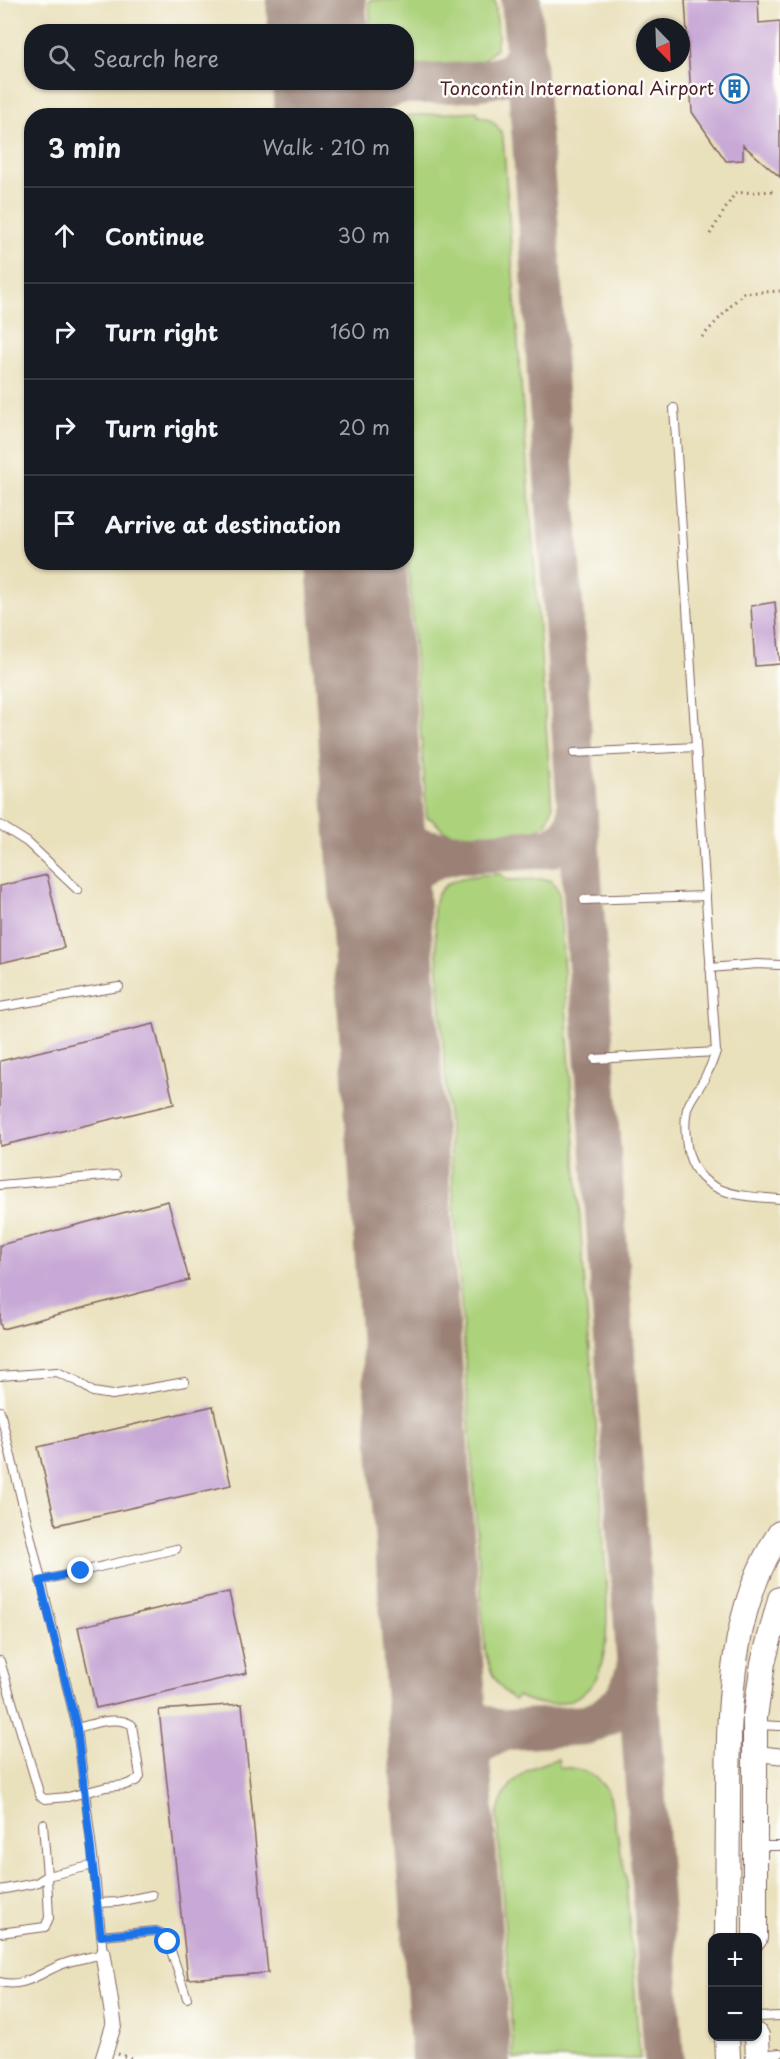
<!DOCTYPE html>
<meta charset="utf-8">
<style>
:root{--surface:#171b24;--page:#242831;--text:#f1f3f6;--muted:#9ea1a6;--line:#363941}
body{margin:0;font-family:"Playpen Sans",sans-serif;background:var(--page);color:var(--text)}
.controls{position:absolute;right:18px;bottom:18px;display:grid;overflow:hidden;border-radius:12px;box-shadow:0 2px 4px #0004}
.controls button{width:54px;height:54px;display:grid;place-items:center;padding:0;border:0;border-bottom:2px solid var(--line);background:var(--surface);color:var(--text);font:30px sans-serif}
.compass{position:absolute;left:636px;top:18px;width:54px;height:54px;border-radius:50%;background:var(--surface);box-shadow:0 2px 4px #0004;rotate:157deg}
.stop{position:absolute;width:18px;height:18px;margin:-14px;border:4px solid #1a73e8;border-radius:50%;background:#fff}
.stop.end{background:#1a73e8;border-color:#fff;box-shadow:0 2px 6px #0008}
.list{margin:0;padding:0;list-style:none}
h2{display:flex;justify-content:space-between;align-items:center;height:78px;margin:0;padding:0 24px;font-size:26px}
h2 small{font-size:20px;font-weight:400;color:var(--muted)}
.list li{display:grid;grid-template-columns:39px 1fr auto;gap:18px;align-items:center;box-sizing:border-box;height:96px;padding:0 24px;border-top:2px solid var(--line)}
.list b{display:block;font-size:22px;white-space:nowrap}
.list em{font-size:20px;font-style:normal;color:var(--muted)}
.icon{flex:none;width:33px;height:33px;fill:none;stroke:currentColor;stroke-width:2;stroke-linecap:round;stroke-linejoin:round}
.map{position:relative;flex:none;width:780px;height:2059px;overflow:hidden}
.search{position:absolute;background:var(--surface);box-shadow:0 2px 4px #0004;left:24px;top:24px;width:390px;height:66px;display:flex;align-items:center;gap:15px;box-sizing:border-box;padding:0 21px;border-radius:24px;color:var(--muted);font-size:22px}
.panel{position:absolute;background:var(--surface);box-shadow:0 2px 4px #0004;left:24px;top:108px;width:390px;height:462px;border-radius:24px}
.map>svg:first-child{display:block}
.green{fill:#acd27c;stroke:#7b7854;stroke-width:1.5}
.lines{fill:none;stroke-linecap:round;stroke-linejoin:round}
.taxiway{stroke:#9a8074;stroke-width:40}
.runway{stroke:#9a8074;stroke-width:100}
.building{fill:#c8a8d6}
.lane-casing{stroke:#82635e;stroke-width:10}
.street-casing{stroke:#82635e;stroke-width:17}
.primary-casing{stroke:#82635e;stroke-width:26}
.path{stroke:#82635e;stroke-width:3;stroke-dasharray:1.5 4.5;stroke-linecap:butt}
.lane{stroke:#fff;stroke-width:8}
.street{stroke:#fff;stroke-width:15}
.primary{stroke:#fff;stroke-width:24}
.route{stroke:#1a73e8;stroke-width:8}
.labels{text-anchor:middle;stroke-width:5;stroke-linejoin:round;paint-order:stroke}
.poi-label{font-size:18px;fill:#4a1f2b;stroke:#fdfcf7;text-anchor:end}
</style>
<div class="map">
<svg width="780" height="2059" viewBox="0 0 780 2059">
<rect width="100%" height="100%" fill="#fdfcf7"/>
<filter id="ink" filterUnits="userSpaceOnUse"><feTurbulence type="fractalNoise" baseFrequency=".0167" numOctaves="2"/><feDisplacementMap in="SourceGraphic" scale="12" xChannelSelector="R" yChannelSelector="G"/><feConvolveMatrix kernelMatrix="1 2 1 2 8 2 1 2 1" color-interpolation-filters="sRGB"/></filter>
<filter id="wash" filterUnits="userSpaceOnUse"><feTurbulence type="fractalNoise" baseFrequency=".008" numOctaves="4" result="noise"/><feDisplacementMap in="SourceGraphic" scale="24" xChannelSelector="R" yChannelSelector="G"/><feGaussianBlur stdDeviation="1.35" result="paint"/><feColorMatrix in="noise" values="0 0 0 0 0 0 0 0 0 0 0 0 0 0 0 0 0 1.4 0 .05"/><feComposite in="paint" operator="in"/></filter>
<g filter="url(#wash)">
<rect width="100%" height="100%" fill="#e9e0bc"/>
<g class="green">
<path d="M369 0H495L498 37 496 49 484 60 463 65 464 70 407 72 406 32 371 31Z"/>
<path d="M477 111 478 116C491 118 499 125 503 138L552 808 547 822 537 830 527 833 459 836 443 830 432 819 427 818 406 533V116Z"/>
<path d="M501 874 507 880 545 879 552 881 559 892C569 1053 578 1215 592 1375 597 1433 601 1490 604 1547 606 1581 611 1636 600 1669 588 1704 548 1712 518 1696L514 1700C496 1686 489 1671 485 1650L434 910C435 874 475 876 501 874Z"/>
<path d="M558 1759 559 1767C583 1767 600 1775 610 1797L626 1879 640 2059H514L497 1815C505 1782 525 1766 558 1759Z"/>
</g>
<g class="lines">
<g class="taxiway">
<path d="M521 0 538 217 548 390 664 2059"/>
<path d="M317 16 325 32"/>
<path d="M380 82C403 86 493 84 511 72 518 68 521 60 525 53"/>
<path d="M348 116C364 98 375 92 397 85"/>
<path d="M372 794C380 810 386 826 399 837 433 863 509 850 550 848 567 840 573 833 578 815"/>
<path d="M382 929C396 886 410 861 458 853"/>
<path d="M434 1677 449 1697 477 1722 491 1728 508 1730 587 1725 606 1716 620 1704 629 1691 636 1670"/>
<path d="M443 1805C456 1764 466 1745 508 1730"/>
</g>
<g class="runway">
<path d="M316 0 318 32"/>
<path d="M322 82 324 116"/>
<path d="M356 562 461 2059"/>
</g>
</g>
<g id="blocks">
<g class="building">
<path d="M685 0H758L759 23 780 21V177L743 145V160L726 161 692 112Z"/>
<path d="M775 602 780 664 755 666 751 606Z"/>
<path d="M47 875 64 948 0 963V886Z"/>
<path d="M154 1024 174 1104 0 1146V1061Z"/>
<path d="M168 1201 189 1280 2 1329 0 1323V1245Z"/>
<path d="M213 1406 231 1485 56 1525 38 1447Z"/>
<path d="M229 1592 247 1673 96 1708 78 1627Z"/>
<path d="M242 1704 268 1973 188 1979 159 1710Z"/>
</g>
</g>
</g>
<g filter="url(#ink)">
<use href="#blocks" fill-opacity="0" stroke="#82635e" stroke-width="1.5"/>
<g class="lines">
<defs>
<g id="lane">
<path d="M674 408 716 1052C713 1059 711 1067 707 1073 702 1086 691 1096 687 1109 684 1122 685 1133 687 1146 695 1195 739 1196 780 1199"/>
<path d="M574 753 696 747"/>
<path d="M0 825 27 842 78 890"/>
<path d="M584 900 706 896"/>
<path d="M710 968 757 964 780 965"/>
<path d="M0 1007 119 987"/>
<path d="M595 1059 716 1052"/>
<path d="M0 1185 116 1175"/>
<path d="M0 1376 57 1372 77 1381 93 1392 112 1395 185 1382"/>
<path d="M0 1411 77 1728 94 1865 103 1954C91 1957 78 1959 66 1963 43 1970 26 1989 0 1982"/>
<path d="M40 1581 176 1549"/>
<path d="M0 1661 40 1796 45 1799 68 1797 106 1787 125 1785 138 1780 140 1776 132 1725C118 1715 92 1724 77 1728"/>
<path d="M759 1725 780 1726"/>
<path d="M758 1846H780"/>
<path d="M0 1890 36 1883 47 1876 43 1824"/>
<path d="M98 1903 117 1902 152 1895"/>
<path d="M0 1933 45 1927 49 1918 47 1876 94 1865"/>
<path d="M101 1936 156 1931 163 1934 168 1942 187 1998"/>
<path d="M758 2017 780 2016"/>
<path d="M760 2055 780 2053"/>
</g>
<g id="street">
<path d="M753 1753 780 1756"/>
<path d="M103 1954 114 2024 103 2059"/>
</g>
<g id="primary">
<path d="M727 1938C727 1890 728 1843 728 1795 729 1706 729 1610 780 1533"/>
<path d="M755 1938V1717L763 1663 780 1599"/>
<path d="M727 2036 728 2059"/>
<path d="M757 2036 758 2059"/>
</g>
</defs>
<use href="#lane" class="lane-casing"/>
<use href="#street" class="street-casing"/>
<use href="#primary" class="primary-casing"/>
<g class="path">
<path d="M710 234 735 193 775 191"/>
<path d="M702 337 743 293 780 291"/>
<path d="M118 2054 134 2059"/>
</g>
<use href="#lane" class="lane"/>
<use href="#street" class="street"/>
<use href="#primary" class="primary"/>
</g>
</g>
<g class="lines" filter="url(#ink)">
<path class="route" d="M81 1571 40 1581 77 1728 101 1936 156 1931 163 1934 168 1942"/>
</g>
<defs>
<symbol id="building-ring" viewBox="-11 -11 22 22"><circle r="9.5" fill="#fdfcf7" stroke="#1f6fb2" stroke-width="1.5"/><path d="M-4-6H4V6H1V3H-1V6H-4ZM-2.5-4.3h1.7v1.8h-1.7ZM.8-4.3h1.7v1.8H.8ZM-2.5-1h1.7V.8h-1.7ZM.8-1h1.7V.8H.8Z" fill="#1f6fb2"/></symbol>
</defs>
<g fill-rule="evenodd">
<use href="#building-ring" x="718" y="72" width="33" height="33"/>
</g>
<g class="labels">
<g class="poi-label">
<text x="714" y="95">Toncontin International Airport</text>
</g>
</g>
</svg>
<div class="controls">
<button>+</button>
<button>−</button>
</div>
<svg class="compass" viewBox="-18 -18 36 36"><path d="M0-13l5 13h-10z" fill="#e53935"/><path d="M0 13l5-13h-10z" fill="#9ea1a6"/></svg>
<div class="stop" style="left:168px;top:1942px"></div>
<div class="stop end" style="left:81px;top:1571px"></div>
<div class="search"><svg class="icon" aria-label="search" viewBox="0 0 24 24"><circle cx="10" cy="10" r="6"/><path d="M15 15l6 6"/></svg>Search here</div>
<section class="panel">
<h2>3 min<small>Walk · 210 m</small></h2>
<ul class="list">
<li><svg class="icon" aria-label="ahead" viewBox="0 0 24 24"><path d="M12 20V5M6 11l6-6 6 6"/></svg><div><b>Continue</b></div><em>30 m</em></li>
<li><svg class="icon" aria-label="right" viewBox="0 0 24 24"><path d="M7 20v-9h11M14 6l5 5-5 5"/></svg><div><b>Turn right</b></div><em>160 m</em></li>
<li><svg class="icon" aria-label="right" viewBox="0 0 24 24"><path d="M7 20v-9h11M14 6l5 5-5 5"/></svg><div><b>Turn right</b></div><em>20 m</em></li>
<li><svg class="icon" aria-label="arrive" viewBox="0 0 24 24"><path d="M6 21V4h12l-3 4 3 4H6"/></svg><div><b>Arrive at destination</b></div></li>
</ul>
</section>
</div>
